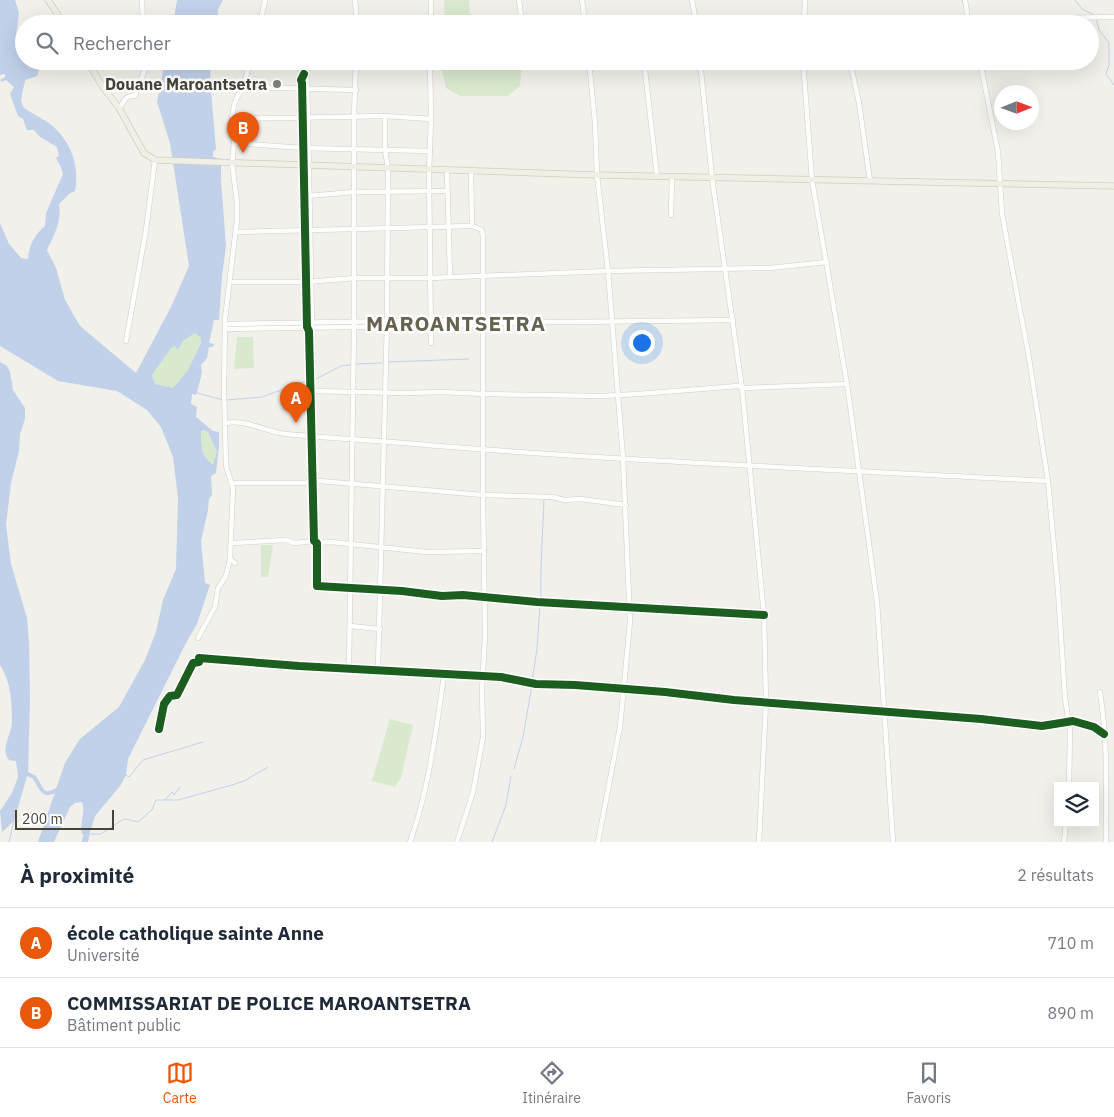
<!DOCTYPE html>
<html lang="fr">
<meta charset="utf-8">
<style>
:root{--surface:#fff;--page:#f2f2f3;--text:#1f2937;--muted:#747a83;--line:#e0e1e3;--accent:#ea580c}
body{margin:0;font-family:"IBM Plex Sans",sans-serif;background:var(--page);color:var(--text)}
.controls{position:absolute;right:15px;bottom:15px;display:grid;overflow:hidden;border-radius:0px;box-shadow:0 5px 20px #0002}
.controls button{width:45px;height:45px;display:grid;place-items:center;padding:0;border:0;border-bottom:1px solid var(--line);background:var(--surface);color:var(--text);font:25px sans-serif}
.compass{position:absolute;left:994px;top:85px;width:45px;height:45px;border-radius:50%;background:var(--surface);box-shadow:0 5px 20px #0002;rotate:89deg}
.scale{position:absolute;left:15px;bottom:12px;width:99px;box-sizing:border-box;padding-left:5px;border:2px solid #464338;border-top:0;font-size:14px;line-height:18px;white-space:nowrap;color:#464338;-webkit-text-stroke:4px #fff;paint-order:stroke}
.you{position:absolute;left:641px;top:342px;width:18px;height:18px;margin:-12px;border:4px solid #fff;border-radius:50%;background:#1a73e8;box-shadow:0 0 0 8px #1a73e833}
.badge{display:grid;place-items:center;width:32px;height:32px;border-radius:50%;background:var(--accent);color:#fff;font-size:16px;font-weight:700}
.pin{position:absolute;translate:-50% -41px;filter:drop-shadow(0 1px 2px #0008)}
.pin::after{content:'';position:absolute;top:26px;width:18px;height:15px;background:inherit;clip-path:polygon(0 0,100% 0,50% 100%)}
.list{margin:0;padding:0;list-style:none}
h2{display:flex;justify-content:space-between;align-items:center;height:65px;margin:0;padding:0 20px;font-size:21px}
h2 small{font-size:16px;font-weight:400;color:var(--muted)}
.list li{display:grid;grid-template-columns:32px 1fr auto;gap:15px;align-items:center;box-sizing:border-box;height:70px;padding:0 20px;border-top:1px solid var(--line)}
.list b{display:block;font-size:19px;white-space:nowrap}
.list p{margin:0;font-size:16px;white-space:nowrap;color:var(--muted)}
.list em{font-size:16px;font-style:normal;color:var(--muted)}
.icon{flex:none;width:28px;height:28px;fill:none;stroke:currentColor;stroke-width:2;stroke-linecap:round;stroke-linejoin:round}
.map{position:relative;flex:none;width:1114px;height:842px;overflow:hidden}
.search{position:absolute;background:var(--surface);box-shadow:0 5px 20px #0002;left:15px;right:15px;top:15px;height:55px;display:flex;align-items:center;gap:12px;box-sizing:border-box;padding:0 18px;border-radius:28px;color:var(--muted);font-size:19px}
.sheet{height:205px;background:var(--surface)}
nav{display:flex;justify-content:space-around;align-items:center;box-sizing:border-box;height:70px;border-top:1px solid var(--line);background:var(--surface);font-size:14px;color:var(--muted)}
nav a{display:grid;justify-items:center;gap:2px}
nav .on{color:var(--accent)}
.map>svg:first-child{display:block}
.green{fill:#d9e9ce}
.water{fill:#c1d1ea;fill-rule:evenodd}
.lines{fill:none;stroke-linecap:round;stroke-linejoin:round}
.stream{stroke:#c1d1ea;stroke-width:1}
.canal{stroke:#c1d1ea;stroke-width:4}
.river{stroke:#c1d1ea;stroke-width:6}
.minor-casing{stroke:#cfcec9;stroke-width:5.5}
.major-casing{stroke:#d1cebb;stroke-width:7}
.minor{stroke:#fdfdfc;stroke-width:4.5}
.major{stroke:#f0efe5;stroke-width:5.5}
.cycleway-casing{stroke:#fff;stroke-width:11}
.cycleway{stroke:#1b5e20;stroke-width:8}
.poi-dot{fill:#828077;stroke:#fff;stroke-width:2}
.labels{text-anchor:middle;stroke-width:5;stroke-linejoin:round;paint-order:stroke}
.poi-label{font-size:16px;font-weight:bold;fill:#464338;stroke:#fff;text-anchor:end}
.district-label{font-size:21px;font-weight:bold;letter-spacing:1px;fill:#686351;stroke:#fff}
</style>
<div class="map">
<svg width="1114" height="842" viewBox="0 0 1114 842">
<rect width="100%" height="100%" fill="#f1f0eb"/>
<g class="green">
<path d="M444 0H469L470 19 445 21Z"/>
<path d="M445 61H518L521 69 520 86 508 96H460L446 88 441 66Z"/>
<path d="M195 333 201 338V342L188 370 173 388 155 384 152 375 171 347 175 346 178 350 183 341Z"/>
<path d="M237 337H253L254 368 234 369Z"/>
<path d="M203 430 208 432 217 452 214 464C201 459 201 443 201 431Z"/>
<path d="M261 545H273L268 577H261Z"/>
<path d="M390 719 413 725 401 778 395 787 372 781Z"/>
</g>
<g class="water">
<path d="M0 0H15L19 13 15 42 19 47 24 49V61H45L40 67 37 76 25 80 21 100 23 107C32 114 42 118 50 124 71 140 80 167 75 191L69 194 59 204C62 221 54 235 47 250L56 268 65 300 80 326 136 373 171 307 189 266 170 143 157 102 165 61H211L210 78 216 149 213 152V157L221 159V180L226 246 222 276 219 320H214L209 343 214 344 213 347H209L207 358 201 365 202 372 197 393 196 395 192 394 191 404 197 407 196 417 213 431 219 432V447L216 473 211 476 212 495 209 499 208 510 201 541 205 583 210 585 197 624 187 641 128 759 126 775 120 786 95 816 91 829 88 834H82C79 824 86 813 82 802L75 803 70 807 54 842H38L65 763 80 739 119 707 145 660 156 632 163 600 176 569 178 498 173 457 161 427 147 410 117 391 58 381 0 346V223L9 244 21 258 28 259C29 246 34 235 45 226L46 213 63 174 61 167 56 158 59 156 57 147 40 137 34 130H27L23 119 18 116 10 94 14 87 6 80 2 82 0 80 5 77V74L0 75ZM195 333 201 338V343L188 370 173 388 155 384 152 375 171 348 175 346 178 350 183 341ZM204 430 208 432 217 452 213 464C201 458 201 443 201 431Z"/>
<path d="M177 0H223L218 9 217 24H173Z"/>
<path d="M0 362 7 366 10 372 13 390 25 408V419L20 434 19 451 11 483 6 525 11 564 27 618 29 643 30 698 28 773 14 821 2 832 0 811 12 793 18 777 16 761 9 760C0 750 11 735 12 723 12 702 11 682 0 665Z"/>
</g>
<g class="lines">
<g class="stream">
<path d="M1075 0 1082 9 1094 15"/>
<path d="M1096 18 1099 30 1109 43V65L1106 74 1114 85"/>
<path d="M389 362 469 359"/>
<path d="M356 364 382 363"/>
<path d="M316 379 341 366 350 365"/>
<path d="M197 393 223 400"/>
<path d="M227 400 262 397 306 381"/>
<path d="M541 600C540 566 543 532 544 498"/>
<path d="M532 681 537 649 540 604"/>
<path d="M514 769 523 737 532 685"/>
<path d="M126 775 129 777 143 760 203 742"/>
<path d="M166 800H178L232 785 244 781 268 767"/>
<path d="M86 834H101L122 820 126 819 138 822 152 810 156 800H165L172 792 174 795 180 787"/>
<path d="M9 842 14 821"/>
<path d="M492 842 506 805 511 776"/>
</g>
<path class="canal" d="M24 772 34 777C43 789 41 800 60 788"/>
<path class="river" d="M85 842 88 826"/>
<defs>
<g id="minor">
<path d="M142 0 143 24"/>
<path d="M355 0 357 24"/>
<path d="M431 0V24"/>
<path d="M519 0 522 24"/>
<path d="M582 0 585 24"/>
<path d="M692 0 696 23"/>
<path d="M965 0 968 18 971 24"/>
<path d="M260 24 265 0"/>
<path d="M663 24 1114 17"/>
<path d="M804 24 805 0"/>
<path d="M430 61 431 119 429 173 431 343"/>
<path d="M589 61 595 123 597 175 608 271 623 458 630 622 620 727 598 842"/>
<path d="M644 61 657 176"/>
<path d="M700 61 712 178 742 388 764 615 766 702 759 842"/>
<path d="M803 61 812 180 847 384 877 602 893 842"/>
<path d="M850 61 859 103 870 181"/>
<path d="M980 61 998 152 1002 214 1029 358 1048 481 1058 590 1065 698 1070 731 1069 786"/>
<path d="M304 74 301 80 302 83 307 327 309 331 314 541 317 543V586L402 591 442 596 463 595 537 602 764 615"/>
<path d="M304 74 307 77 312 322 309 331"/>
<path d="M241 87 356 90"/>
<path d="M119 108C125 101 126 94 135 96L145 69V61"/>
<path d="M232 119 385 116 431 119"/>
<path d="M234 143 303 148 430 151"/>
<path d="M447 169 450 277"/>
<path d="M308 196 354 192 446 191"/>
<path d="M671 215 672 177"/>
<path d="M237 232 472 226"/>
<path d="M230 282H306L355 278H430L608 271 770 268 827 262"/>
<path d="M226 324 452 320 480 321 483 323 733 320"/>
<path d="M225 329 479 325 483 323"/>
<path d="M126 341 146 230 155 160"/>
<path d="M310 391 405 393 443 392 483 394 601 396 638 394 738 386 742 388 847 384"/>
<path d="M226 423C245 419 267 432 286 434 337 439 389 441 439 446 642 462 845 470 1048 481"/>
<path d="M232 483H303L320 481 483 495 553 497 564 500 581 499 626 505"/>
<path d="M232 543 286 540 295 543 314 541"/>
<path d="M317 543 331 542 427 552 484 551"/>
<path d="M235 563 230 559 233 488 226 466 224 388 225 319 237 220V202L232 163 234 143 232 119 234 105 246 77 250 61"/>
<path d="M351 626 380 629"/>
<path d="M198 638 215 607 218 588 226 576 230 559"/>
<path d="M349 668 354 327V116L356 61"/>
<path d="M378 669 387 322 388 168 385 150V116"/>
<path d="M1100 692C1108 742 1106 792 1106 842"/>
<path d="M159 729 164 704 170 696 177 695 193 663 199 662V658L299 666 501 677 536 684 575 685 665 692 734 700 981 719 1042 726 1073 721 1094 727 1104 734"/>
<path d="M410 842C429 789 436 731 444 675"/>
<path d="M457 842 473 792 483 737 482 690 485 635 483 495V237L482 230 472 226 471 170"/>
<path d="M1064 842 1066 823"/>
</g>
<g id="major">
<path d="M48 0 64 24"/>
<path d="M87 61 103 87 119 108 144 153 155 160 597 175 1114 186"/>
</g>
</defs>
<use href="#minor" class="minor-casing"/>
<use href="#major" class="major-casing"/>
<use href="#minor" class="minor"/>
<use href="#major" class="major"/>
<defs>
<g id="cycleway">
<path d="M304 74 301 80 302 83 307 327 309 331 314 541 317 543V586L402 591 442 596 463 595 537 602 764 615"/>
<path d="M159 729 164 704 170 696 177 695 193 663 199 662V658L299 666 501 677 536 684 575 685 665 692 734 700 981 719 1042 726 1073 721 1094 727 1104 734"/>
</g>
</defs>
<use href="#cycleway" class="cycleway-casing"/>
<use href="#cycleway" class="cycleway"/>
</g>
<circle class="poi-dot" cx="277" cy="84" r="5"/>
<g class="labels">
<g class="poi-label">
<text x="267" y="90">Douane Maroantsetra</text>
</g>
<g class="district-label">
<text x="456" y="331">MAROANTSETRA</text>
</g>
</g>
</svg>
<div class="controls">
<button><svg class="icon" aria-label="layers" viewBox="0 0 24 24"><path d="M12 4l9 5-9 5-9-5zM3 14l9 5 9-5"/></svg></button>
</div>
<svg class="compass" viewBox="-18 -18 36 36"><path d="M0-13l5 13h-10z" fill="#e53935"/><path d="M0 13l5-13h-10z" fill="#747a83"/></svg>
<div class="scale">200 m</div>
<div class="you"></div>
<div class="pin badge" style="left:296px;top:423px">A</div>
<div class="pin badge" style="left:243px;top:153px">B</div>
<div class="search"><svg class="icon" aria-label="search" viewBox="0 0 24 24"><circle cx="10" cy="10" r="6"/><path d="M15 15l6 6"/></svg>Rechercher</div>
</div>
<section class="sheet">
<h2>À proximité<small>2 résultats</small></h2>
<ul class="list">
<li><span class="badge">A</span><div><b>école catholique sainte Anne</b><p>Université</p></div><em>710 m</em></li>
<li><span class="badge">B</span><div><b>COMMISSARIAT DE POLICE MAROANTSETRA</b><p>Bâtiment public</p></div><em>890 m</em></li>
</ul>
</section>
<nav>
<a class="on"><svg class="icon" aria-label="map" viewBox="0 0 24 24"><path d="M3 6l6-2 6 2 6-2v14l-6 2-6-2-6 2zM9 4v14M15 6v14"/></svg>Carte</a>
<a><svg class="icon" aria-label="directions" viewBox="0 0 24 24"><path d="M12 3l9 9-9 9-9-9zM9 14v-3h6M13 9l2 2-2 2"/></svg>Itinéraire</a>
<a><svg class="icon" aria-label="saved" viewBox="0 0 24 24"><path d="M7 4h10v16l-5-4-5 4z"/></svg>Favoris</a>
</nav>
